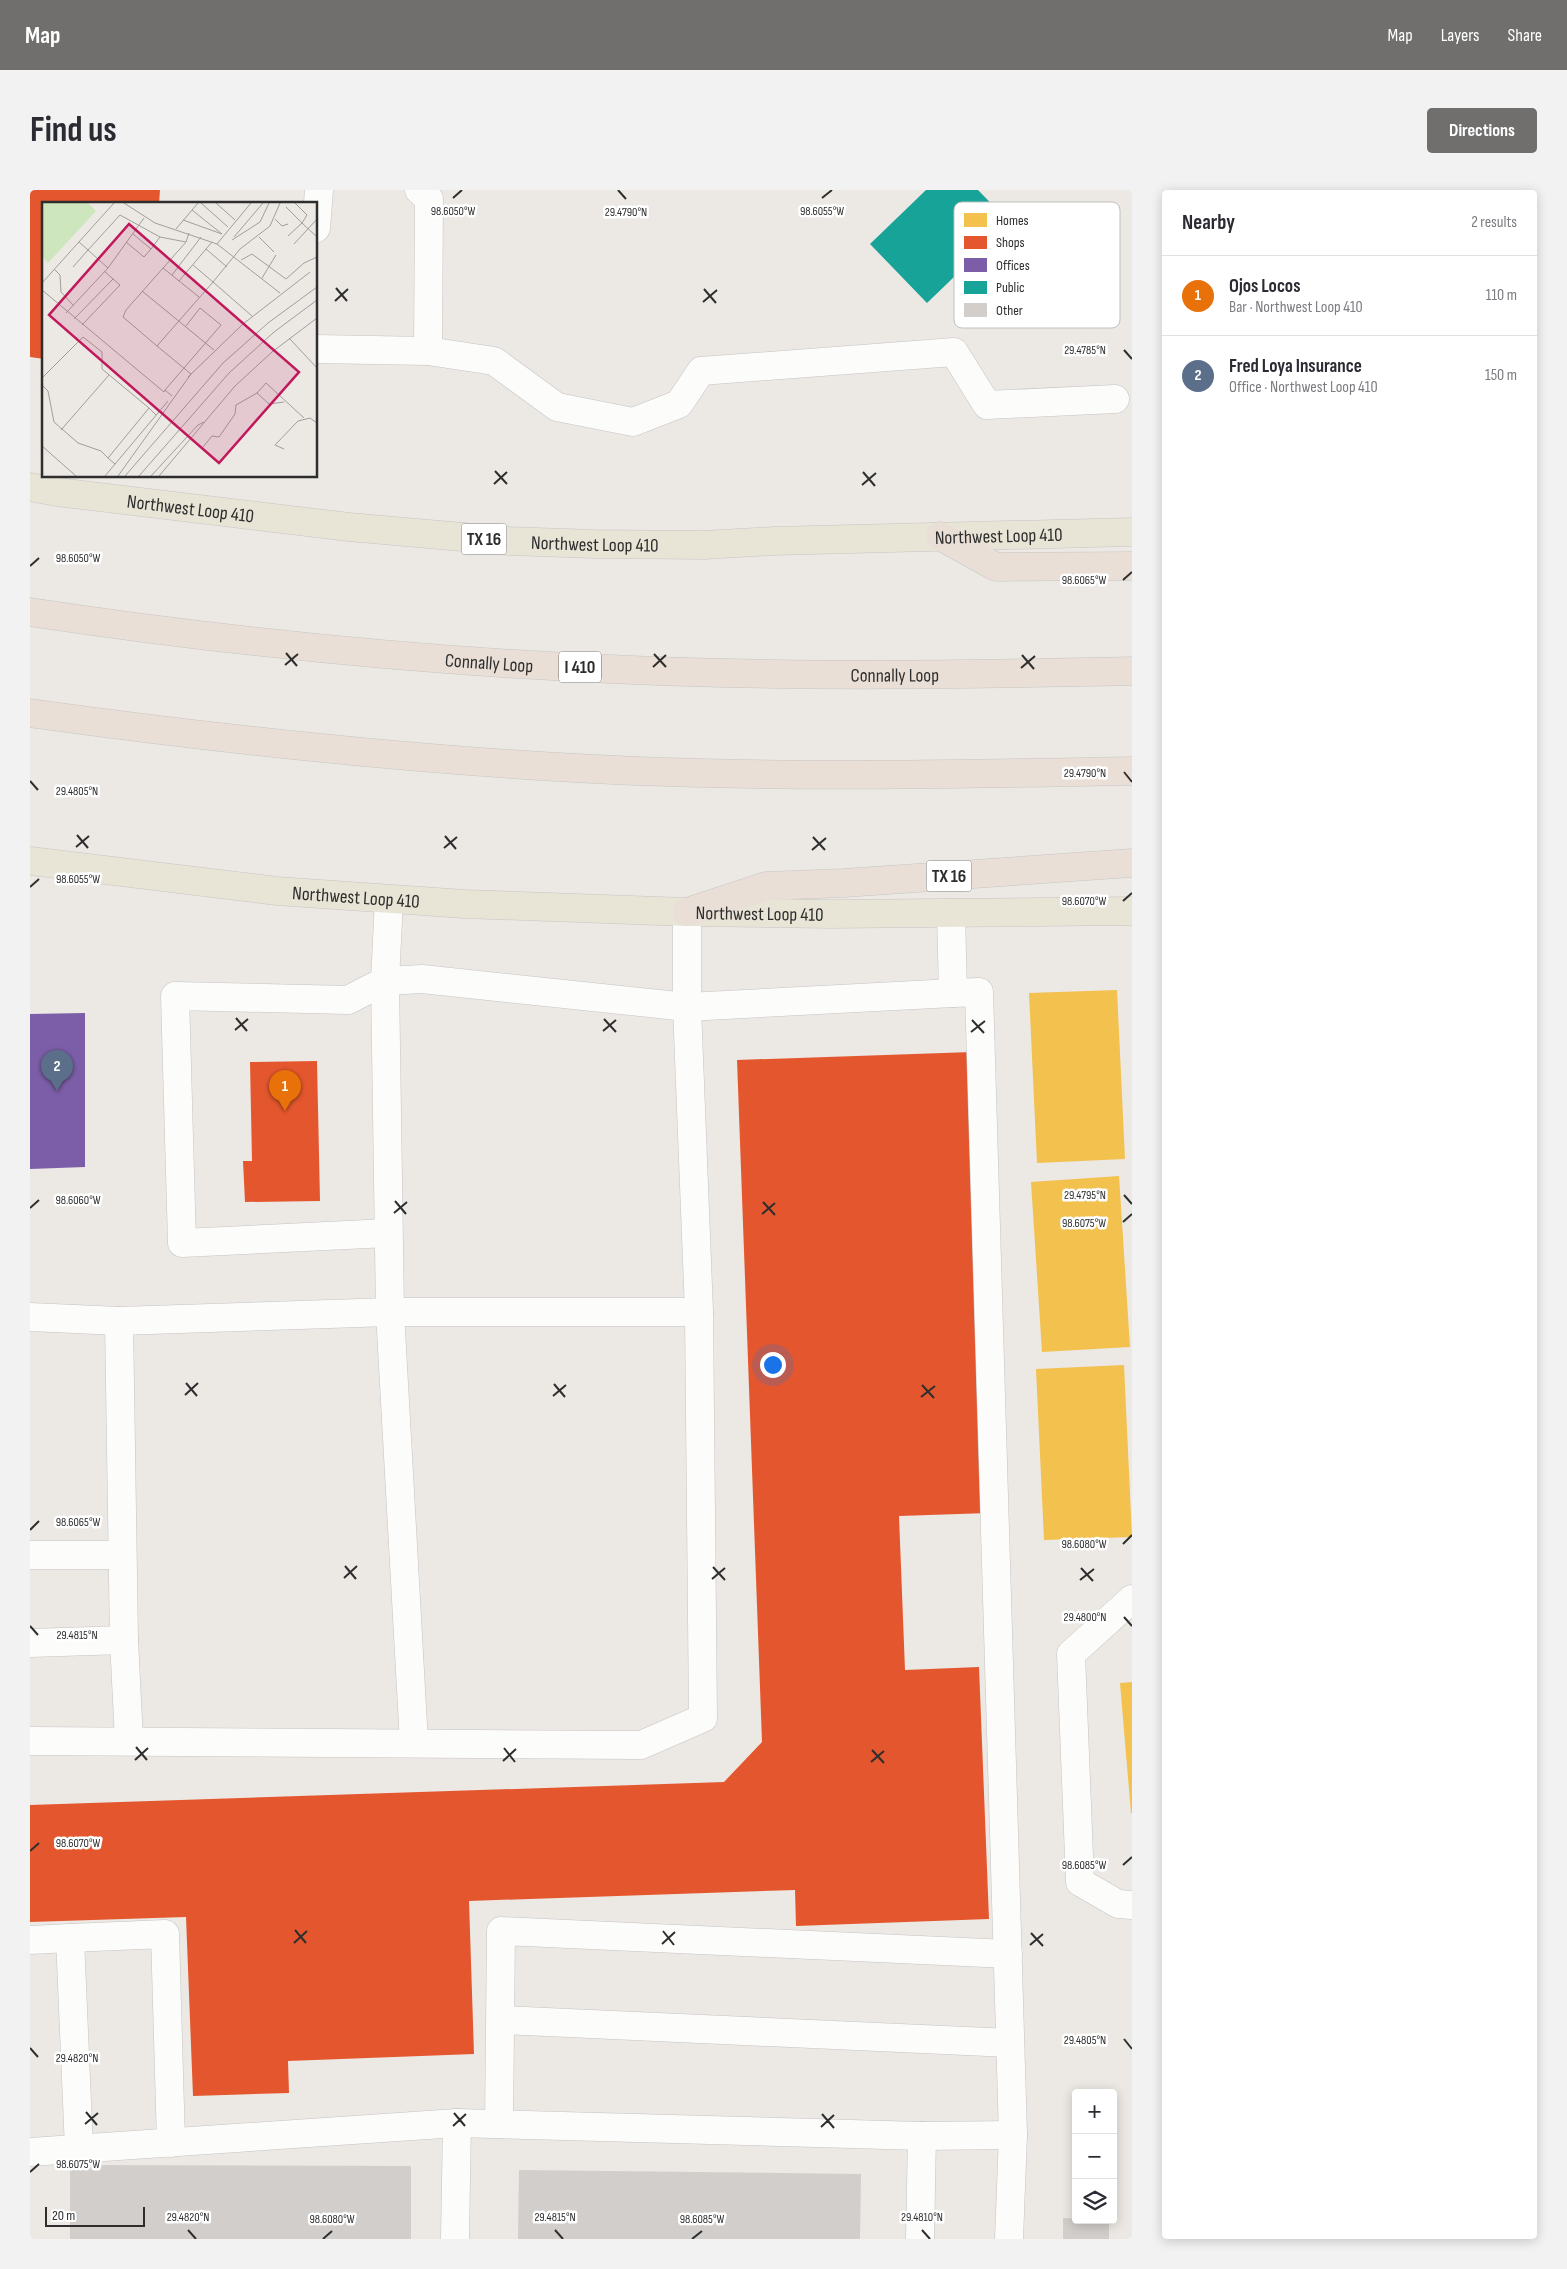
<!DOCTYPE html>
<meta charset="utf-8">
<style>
:root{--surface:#fff;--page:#f2f2f3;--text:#2b2b33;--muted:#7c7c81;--line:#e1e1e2;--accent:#706f6e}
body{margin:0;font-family:"Sofia Sans Condensed",sans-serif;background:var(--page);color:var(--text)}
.controls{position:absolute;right:15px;bottom:15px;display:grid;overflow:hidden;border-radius:5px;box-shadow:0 2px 12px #0003}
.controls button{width:45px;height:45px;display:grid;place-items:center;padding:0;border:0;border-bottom:1px solid var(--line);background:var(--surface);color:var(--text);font:25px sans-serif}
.scale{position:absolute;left:15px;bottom:12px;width:100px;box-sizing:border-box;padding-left:5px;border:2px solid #2e2e2e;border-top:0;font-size:14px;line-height:18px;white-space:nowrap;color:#2e2e2e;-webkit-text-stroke:4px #fff;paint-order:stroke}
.you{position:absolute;left:742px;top:1174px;width:18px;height:18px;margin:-12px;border:4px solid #fff;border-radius:50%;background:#1a73e8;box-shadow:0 0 0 8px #1a73e833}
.badge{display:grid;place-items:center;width:32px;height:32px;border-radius:50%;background:var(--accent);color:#fff;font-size:16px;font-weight:700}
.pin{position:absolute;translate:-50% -41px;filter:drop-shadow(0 1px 2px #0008)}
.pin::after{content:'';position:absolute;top:26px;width:18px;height:15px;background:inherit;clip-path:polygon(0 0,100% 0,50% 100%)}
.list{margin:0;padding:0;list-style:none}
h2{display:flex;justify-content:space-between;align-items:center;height:65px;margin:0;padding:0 20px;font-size:21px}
h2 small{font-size:16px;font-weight:400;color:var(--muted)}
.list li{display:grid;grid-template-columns:32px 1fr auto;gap:15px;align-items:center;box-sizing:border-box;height:80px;padding:0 20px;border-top:1px solid var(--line)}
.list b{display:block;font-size:19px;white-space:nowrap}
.list p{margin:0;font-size:16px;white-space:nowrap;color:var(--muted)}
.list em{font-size:16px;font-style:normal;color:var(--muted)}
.icon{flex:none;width:28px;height:28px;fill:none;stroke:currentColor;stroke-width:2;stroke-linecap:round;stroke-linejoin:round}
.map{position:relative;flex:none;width:1102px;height:2049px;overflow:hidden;border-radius:5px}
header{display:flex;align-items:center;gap:30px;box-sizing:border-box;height:70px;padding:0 25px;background:var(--accent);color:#fff}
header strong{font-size:24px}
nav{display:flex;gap:28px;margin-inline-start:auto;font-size:18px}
.intro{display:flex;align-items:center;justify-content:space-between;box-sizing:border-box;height:120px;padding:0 30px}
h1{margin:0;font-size:35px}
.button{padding:12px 22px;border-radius:5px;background:var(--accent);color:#fff;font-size:18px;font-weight:700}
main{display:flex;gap:30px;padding:0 30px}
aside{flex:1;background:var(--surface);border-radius:5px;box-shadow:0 2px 12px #0003}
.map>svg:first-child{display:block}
.homes{fill:#f2c14e}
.shops{fill:#e4572e}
.offices{fill:#7b5ea7}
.public{fill:#17a398}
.building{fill:#d1cecb}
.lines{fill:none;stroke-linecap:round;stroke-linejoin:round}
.minor-casing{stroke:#c5c4c5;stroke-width:29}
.major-casing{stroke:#c6c5c4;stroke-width:29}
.highway-casing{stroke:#c6c5c4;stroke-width:29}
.minor{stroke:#fcfcfb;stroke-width:28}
.major{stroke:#e8e4d6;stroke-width:28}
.highway{stroke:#eadfd6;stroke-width:28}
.ticks{fill:none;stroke:#2e2e2e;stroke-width:2}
.labels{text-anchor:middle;stroke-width:5;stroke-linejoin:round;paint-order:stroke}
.shield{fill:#fff;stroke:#6d6d6d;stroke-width:1}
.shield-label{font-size:18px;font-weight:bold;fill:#2e2e2e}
.street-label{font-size:19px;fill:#2e2e2e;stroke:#fff}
.inset-road{fill:none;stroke:#a09e9b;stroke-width:1}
.view{fill:#c2185b;fill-opacity:0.15;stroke:#c2185b;stroke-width:2.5}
.inset-edge{fill:none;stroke:#2e2e2e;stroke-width:2.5}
.key{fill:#fff;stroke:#c0c0c0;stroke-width:1}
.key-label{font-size:14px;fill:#2e2e2e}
.ticks-label{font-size:12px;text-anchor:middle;fill:#2e2e2e;stroke:#fff;stroke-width:5;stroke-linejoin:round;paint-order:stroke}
</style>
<header>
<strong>Map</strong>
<nav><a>Map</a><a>Layers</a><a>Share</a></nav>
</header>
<div class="intro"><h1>Find us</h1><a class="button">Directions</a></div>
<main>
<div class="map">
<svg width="1102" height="2049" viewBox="0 0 1102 2049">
<rect width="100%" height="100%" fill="#ece8e4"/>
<g class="homes">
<path d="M1087 800 1095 969 1007 973 999 803Z"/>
<path d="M1089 986 1100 1157 1012 1162 1001 992Z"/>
<path d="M1094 1175 1102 1347 1014 1350 1006 1179Z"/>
<path d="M1102 1492V1623H1101L1090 1493Z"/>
</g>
<g class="shops">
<path d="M0 0H130L129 14H14V169L0 167Z"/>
<path d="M942 862 959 1323 869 1326 875 1480 949 1477 959 1729 766 1736 765 1700 439 1711 444 1864 258 1871 259 1903 163 1906 156 1727 0 1732V1615L694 1592 732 1552 707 870Z"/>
<path d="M287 871 290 1011 215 1012 213 971H222L220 872Z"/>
</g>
<path class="offices" d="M55 823V977L0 979V824Z"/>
<path class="public" d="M896 0H948L980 33 897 113 840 54Z"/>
<g class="building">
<path d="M40 1975 381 1976V2049H40Z"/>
<path d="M489 1980 831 1984 830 2049H488Z"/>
<path d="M1033 2028 1079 2030V2049H1033Z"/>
</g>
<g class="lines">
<defs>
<g id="minor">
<path d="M286 38 289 0"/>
<path d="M286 159 398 161 399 9 389 0"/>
<path d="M398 161 464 171 527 217 603 232 649 214 671 181 924 162 957 215 1085 209"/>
<path d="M359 710 355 791 360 1122 384 1553"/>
<path d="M921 724 923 803 949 802 983 1945 979 2049"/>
<path d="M358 1043 152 1053 145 806 318 810 355 791 392 789 657 817 923 803"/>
<path d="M0 1127 89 1131 360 1122H669L657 817V722"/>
<path d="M89 1131 94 1450 99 1551"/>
<path d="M0 1365H92"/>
<path d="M1102 1409 1041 1464 1050 1692 1088 1714 1102 1715"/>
<path d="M0 1453 94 1450"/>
<path d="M0 1551 611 1555 673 1528 669 1122"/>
<path d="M0 1750 40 1748"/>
<path d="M471 1830 980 1853"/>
<path d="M469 1934 471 1741 978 1764"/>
<path d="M49 1959 40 1748 135 1744 141 1953"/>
<path d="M0 1962 427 1933 892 1946 983 1945"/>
<path d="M425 2049 427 1933"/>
<path d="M890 2049 892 1946"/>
</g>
<g id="major">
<path id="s1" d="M0 297 27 302 319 337 478 351 564 354 674 355 744 351 1102 342"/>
<path id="s2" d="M0 671 247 701 435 714 657 722 800 724 1102 721"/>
</g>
<g id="highway">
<path d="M910 346 966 377 1102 376"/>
<path id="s3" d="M0 422C200 452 401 472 602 480 769 487 935 485 1102 481"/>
<path d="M0 523C211 552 423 575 636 582 791 587 947 584 1102 581"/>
<path d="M657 722 736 696 814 693 1102 673"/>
</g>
</defs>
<use href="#minor" class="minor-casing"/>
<use href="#major" class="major-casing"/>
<use href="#highway" class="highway-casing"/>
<use href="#minor" class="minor"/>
<use href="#major" class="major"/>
<use href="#highway" class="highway"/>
</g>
<path class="ticks" d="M588 0 596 9M423 8 432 0M792 8 802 0M306 98 317 111M674 99 686 113M305 111 318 99M673 112 687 100M1094 160 1102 169M465 281 477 294M833 282 845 296M464 294 477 282M832 295 846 283M0 376 9 368M1093 390 1102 382M256 463 267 476M624 464 636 477M992 465 1004 479M255 475 268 464M623 477 636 465M991 478 1005 466M1094 582 1102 592M0 591 8 600M47 645 58 658M415 646 426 659M783 647 795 660M46 657 59 646M414 658 427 647M782 660 796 648M0 697 9 689M1093 711 1102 703M206 828 217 841M574 829 586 842M942 830 954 843M205 840 218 829M573 841 586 830M941 842 955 831M1094 1005 1102 1014M365 1011 376 1024M733 1012 745 1025M0 1018 9 1010M364 1023 377 1012M732 1024 745 1013M1093 1032 1102 1024M156 1193 167 1206M524 1194 535 1207M892 1195 904 1208M155 1205 168 1193M523 1206 536 1195M891 1207 905 1196M0 1340 9 1331M1093 1354 1102 1345M315 1376 326 1389M683 1377 695 1390M1051 1378 1063 1391M314 1388 327 1376M682 1389 695 1378M1050 1390 1064 1379M1094 1427 1102 1436M0 1436 8 1445M106 1557 117 1570M474 1558 485 1572M842 1560 854 1573M105 1570 118 1558M473 1571 486 1559M841 1572 854 1561M0 1661 9 1653M1093 1675 1102 1667M265 1740 276 1753M633 1741 644 1755M1001 1743 1013 1756M264 1753 277 1741M632 1754 645 1742M1000 1755 1013 1744M1094 1849 1102 1859M0 1858 8 1867M56 1922 67 1935M424 1923 435 1936M792 1924 804 1938M55 1934 68 1923M423 1936 436 1924M791 1937 804 1925M0 1982 9 1974M158 2040 166 2049M525 2040 533 2049M892 2040 900 2049M293 2049 302 2041M662 2049 672 2041"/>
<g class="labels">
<g class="shield">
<rect x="431.5" y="333.5" width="45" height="31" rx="4"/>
<rect x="529" y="461.5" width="42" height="31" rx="4"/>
<rect x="896.5" y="670.5" width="45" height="31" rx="4"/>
</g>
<g class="shield-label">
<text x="454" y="355">TX 16</text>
<text x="550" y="483">I 410</text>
<text x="919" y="692">TX 16</text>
</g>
<g class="street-label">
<text dy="7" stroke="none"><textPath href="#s1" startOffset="162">Northwest Loop 410</textPath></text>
<text dy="7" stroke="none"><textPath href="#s1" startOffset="972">Northwest Loop 410</textPath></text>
<text dy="7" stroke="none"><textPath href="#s1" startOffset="568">Northwest Loop 410</textPath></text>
<text dy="7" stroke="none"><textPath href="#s3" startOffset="462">Connally Loop</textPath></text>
<text dy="7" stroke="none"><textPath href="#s3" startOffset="868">Connally Loop</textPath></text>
<text dy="7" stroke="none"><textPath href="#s2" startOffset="328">Northwest Loop 410</textPath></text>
<text dy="7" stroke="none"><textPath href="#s2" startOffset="732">Northwest Loop 410</textPath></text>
</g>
</g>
<g transform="translate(12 12)">
<rect width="275" height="275" fill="#ece8e4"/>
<path d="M0 1H46L54 9 6 61 0 55Z" fill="#cee6be"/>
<path class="inset-road" d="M82 1 113 21 175 42 238 91M159 1 186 25M174 1 193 18M244 5 260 21 265 13 253 1M233 17 240 24 246 22M141 18 180 32 150 8M134 27 156 1M246 34 260 21 275 35M192 35 221 1M217 35 232 50M190 38 218 20 227 1M37 40 46 48 78 13 118 35 144 40M84 40 102 55 109 47 91 32M170 40 164 47 185 65M175 42 209 1M252 42 275 17M109 47 118 35M199 58 210 52 244 77 262 61 275 55M31 65 46 48 66 66M121 66 157 95M12 67 18 73 19 90 31 103M130 73 159 35M220 76 234 53M137 79 164 47M0 81 72 1M0 88 122 190 123 188 130 194M100 89 172 148M24 111 66 66 102 16M210 114 171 80 198 47 228 24 238 1M32 117 71 77M40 123 78 83 62 69M247 136 275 166M115 144 81 115 84 108 144 40 147 31M149 172 115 144 171 80 151 63M146 175 201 122 268 70M0 176 41 135 60 150V167L107 206M0 183 6 189 12 220 36 241 59 249 66 256M123 188 179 123 158 106 144 124M242 200 227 202 215 191 224 181 262 216M19 228 67 173M0 244 34 274M161 245 170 234 177 235 193 212 194 203 215 191M242 247 233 243 256 219 268 216 275 221M73 262 66 256 107 206 114 213M63 274 126 199M76 274 149 172M83 274 181 161 226 121 275 85M97 274 187 171 232 130 275 98M109 274 156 223 162 220M117 274 193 184 230 150 275 116"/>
<path class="view" d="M87 22 257 170 177 261 7 113Z"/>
<rect width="275" height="275" class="inset-edge"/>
</g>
<rect x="924" y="12" width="166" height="126" rx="8" class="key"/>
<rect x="934" y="23" width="23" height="14" fill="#f2c14e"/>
<rect x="934" y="46" width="23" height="13" fill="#e4572e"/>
<rect x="934" y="68" width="23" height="14" fill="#7b5ea7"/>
<rect x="934" y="91" width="23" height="13" fill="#17a398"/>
<rect x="934" y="113" width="23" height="14" fill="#d1cecb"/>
<g class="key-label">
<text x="966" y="35">Homes</text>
<text x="966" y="57">Shops</text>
<text x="966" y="80">Offices</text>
<text x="966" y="102">Public</text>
<text x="966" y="125">Other</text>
</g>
<g class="ticks-label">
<text x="423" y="25">98.6050°W</text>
<text x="792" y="25">98.6055°W</text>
<text x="596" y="26">29.4790°N</text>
<text x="1055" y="164">29.4785°N</text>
<text x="48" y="372">98.6050°W</text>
<text x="1054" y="394">98.6065°W</text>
<text x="1055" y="587">29.4790°N</text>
<text x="47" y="605">29.4805°N</text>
<text x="48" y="693">98.6055°W</text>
<text x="1054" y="715">98.6070°W</text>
<text x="1055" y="1009">29.4795°N</text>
<text x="48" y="1014">98.6060°W</text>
<text x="1054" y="1037">98.6075°W</text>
<text x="48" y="1336">98.6065°W</text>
<text x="1054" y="1358">98.6080°W</text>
<text x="1055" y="1431">29.4800°N</text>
<text x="47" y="1449">29.4815°N</text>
<text x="48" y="1657">98.6070°W</text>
<text x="1054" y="1679">98.6085°W</text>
<text x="1055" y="1854">29.4805°N</text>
<text x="47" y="1872">29.4820°N</text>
<text x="48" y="1978">98.6075°W</text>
<text x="158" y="2031">29.4820°N</text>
<text x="525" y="2031">29.4815°N</text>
<text x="892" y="2031">29.4810°N</text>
<text x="302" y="2033">98.6080°W</text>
<text x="672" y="2033">98.6085°W</text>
</g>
</svg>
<div class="controls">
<button>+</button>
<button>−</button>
<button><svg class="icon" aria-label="layers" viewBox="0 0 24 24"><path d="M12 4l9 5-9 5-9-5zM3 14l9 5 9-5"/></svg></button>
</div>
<div class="scale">20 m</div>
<div class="you"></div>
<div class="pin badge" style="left:255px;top:921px;background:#e8710a">1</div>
<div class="pin badge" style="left:27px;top:901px;background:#5c6f8a">2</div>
</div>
<aside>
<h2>Nearby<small>2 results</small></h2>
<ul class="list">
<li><span class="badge" style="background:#e8710a">1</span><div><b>Ojos Locos</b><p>Bar · Northwest Loop 410</p></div><em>110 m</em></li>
<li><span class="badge" style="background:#5c6f8a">2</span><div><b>Fred Loya Insurance</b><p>Office · Northwest Loop 410</p></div><em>150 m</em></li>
</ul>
</aside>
</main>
